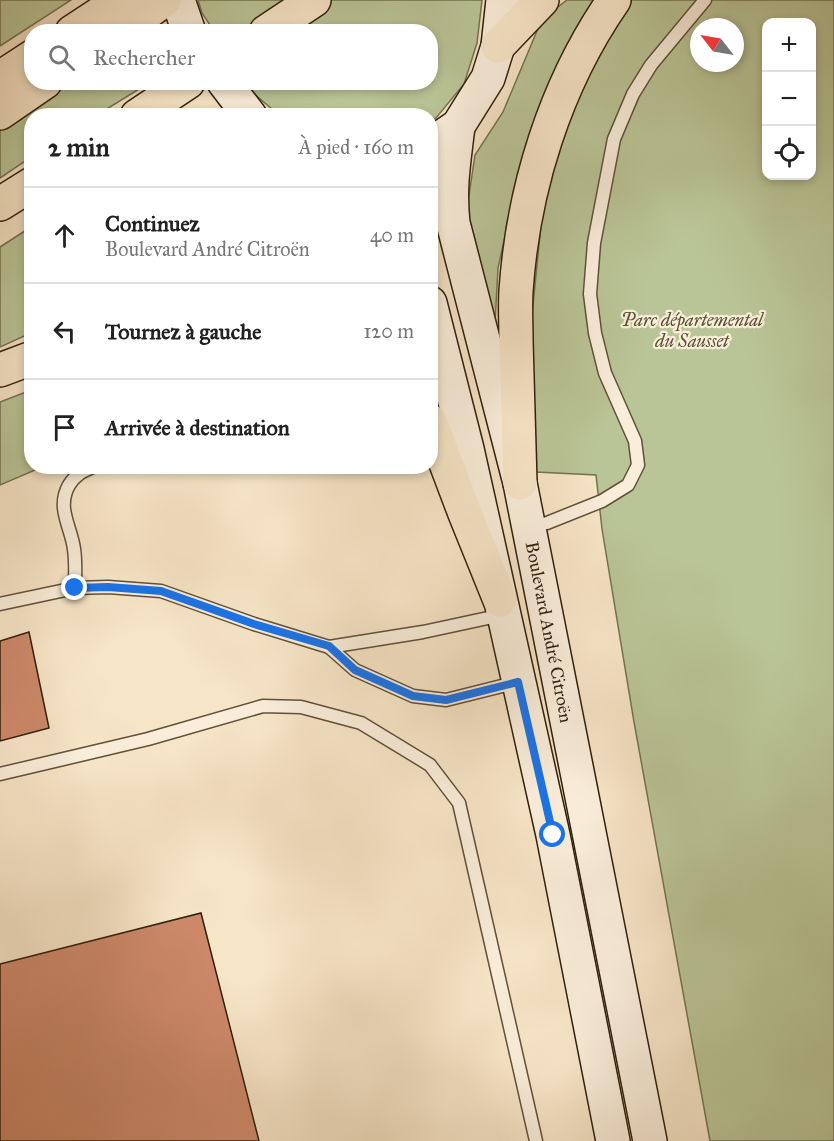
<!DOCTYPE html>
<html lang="fr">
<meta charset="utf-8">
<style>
:root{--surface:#fff;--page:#f6f6f6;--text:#222;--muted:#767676;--line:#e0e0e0}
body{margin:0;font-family:"IM FELL Great Primer",serif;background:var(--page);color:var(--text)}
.controls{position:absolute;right:18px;top:18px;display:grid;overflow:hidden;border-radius:12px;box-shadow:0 3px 9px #0003}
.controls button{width:54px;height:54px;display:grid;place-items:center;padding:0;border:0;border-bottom:2px solid var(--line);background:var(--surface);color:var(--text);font:30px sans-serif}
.compass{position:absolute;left:690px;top:18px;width:54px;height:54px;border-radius:50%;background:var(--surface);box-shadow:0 3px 9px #0003;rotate:301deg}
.stop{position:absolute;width:18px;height:18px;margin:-14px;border:4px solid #1a73e8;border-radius:50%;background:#fff}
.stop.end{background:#1a73e8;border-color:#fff;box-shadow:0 2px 6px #0008}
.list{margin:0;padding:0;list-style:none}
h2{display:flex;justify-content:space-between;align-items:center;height:78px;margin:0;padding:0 24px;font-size:26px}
h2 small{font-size:20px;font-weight:400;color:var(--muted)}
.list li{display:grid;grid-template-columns:39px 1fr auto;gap:18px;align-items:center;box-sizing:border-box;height:96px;padding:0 24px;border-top:2px solid var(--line)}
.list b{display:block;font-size:22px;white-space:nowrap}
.list p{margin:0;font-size:20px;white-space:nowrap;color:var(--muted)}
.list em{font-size:20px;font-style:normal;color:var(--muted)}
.icon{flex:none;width:33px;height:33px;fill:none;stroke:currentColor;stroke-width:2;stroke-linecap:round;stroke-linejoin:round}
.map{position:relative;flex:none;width:834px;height:1141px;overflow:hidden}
.search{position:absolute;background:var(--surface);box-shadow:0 3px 9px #0003;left:24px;top:24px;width:414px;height:66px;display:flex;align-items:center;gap:15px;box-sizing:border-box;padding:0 21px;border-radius:24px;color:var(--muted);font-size:22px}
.panel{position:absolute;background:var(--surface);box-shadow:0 3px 9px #0003;left:24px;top:108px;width:414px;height:366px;border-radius:24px}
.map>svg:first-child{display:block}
.green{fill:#bac597;stroke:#747251;stroke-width:1.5;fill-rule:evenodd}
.building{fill:#cd896a;stroke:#2f1f0b;stroke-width:1.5}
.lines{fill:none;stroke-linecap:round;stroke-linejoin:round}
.service-casing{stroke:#61503a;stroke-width:15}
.secondary-casing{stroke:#2f1f0b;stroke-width:36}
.trunk-casing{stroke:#2f1f0b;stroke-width:36}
.motorway-casing{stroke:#2f1f0b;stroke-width:36}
.service{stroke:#faeedb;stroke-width:12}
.secondary{stroke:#faeedb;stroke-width:33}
.trunk{stroke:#f7e5c7;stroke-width:33}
.motorway{stroke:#f7e5c7;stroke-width:33}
.route{stroke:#1a73e8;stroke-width:8}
.labels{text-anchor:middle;stroke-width:4.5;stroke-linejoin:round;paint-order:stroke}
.park-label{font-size:18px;font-style:italic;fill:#595135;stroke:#faeedb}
.street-label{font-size:18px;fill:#2f1f0b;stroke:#faeedb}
</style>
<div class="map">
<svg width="834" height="1141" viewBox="0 0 834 1141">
<rect width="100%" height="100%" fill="#f7e5c7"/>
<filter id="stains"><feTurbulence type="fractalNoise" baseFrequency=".00333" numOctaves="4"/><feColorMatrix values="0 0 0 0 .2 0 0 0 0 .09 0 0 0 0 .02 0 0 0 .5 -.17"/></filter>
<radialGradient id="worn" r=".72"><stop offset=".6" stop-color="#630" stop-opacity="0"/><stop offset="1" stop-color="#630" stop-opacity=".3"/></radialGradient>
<g class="green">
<path d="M0 0H71L0 46Z"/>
<path d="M198 0H482L477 43 464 84 436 118 431 121 430 116 279 115 253 93 246 83 430 82V32L214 31 202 13Z"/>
<path d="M567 0H599L551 79 518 178 498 268 495 323 465 222 475 155 503 112 542 19Z"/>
<path d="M629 0H834V1141H710L634 722 602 529 596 475 536 472 527 365 542 215 564 126 610 27ZM766 22H812V176H766ZM699 27H735V63H699Z"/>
<path d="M64 83H149L97 115 32 116 31 157 0 178V125Z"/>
<path d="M31 227V333L0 347V247Z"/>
<path d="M31 390 32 466 42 467 0 485V402Z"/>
</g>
<g class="building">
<path d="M29 632 49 728 0 741V641Z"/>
<path d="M201 913 259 1141H0V964Z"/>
</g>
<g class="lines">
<defs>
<g id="service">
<path d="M530 527 547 523 602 501 628 485 638 465 635 441 605 373 595 333 590 294 594 243 614 139 633 94 651 65 705 0"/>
<path d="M75 588C75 575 76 562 74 549 71 526 56 508 69 485 76 474 83 471 95 466"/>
<path d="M0 604 75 588 108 587 161 591 254 624 329 647 423 632 502 615"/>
<path d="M329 647 355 670 413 696 446 700 518 682"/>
<path d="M0 774 148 739 263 706 301 707 361 723 430 765 459 803 536 1141"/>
</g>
<g id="secondary">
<path d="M178 0 189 32"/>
<path d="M224 82 250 116"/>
<path d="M458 126C454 161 449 187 453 223L520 483 650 1141"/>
<path d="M430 145 458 126 488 78 498 46 503 0"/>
<path d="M430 303 467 449 553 835 613 1141"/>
</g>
<g id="trunk">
<path d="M121 32 164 0"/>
<path d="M0 113 45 82"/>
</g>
<g id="motorway">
<path d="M72 32 121 0"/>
<path d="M266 32 314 0"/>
<path d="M498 46 542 0"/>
<path d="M0 78 32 57"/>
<path d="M137 116 188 82"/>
<path d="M0 204 32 184"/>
<path d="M0 370 32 358"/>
<path d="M430 421 464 511 500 600"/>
<path d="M520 483C519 436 517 389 516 341 516 325 515 308 516 291 523 189 555 85 614 0"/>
</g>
</defs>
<use href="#service" class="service-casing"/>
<use href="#secondary" class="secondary-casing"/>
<use href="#trunk" class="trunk-casing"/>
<use href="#motorway" class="motorway-casing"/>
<use href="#service" class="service"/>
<use href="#secondary" class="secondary"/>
<use href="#trunk" class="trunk"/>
<use href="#motorway" class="motorway"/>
</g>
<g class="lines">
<path class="route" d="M75 588 108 587 161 591 254 624 329 646 355 670 413 696 446 700 518 682 553 835"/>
</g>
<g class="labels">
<g class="park-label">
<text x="692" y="326">Parc départemental<tspan x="692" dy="21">du Sausset</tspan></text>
</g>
<g class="street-label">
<text transform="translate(549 632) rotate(79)" y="6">Boulevard André Citroën</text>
</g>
</g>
<rect width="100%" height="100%" filter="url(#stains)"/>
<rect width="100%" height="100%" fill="url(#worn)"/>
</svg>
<div class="controls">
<button>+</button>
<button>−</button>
<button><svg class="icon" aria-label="locate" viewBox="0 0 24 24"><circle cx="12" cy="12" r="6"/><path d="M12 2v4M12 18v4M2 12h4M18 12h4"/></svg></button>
</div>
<svg class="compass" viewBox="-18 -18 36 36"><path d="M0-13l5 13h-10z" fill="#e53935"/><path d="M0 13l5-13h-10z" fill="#767676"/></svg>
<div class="stop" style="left:553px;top:835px"></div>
<div class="stop end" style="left:75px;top:588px"></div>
<div class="search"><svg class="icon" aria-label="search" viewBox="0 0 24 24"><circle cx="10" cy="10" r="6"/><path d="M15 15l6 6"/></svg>Rechercher</div>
<section class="panel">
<h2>2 min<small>À pied · 160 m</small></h2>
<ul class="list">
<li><svg class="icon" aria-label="ahead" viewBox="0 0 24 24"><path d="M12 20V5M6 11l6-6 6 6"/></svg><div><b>Continuez</b><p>Boulevard André Citroën</p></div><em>40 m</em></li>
<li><svg class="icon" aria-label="left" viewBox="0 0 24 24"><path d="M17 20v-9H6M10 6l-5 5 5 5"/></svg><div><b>Tournez à gauche</b></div><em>120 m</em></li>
<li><svg class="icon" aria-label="arrive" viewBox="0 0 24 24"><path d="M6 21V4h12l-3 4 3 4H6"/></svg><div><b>Arrivée à destination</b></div></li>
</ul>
</section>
</div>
